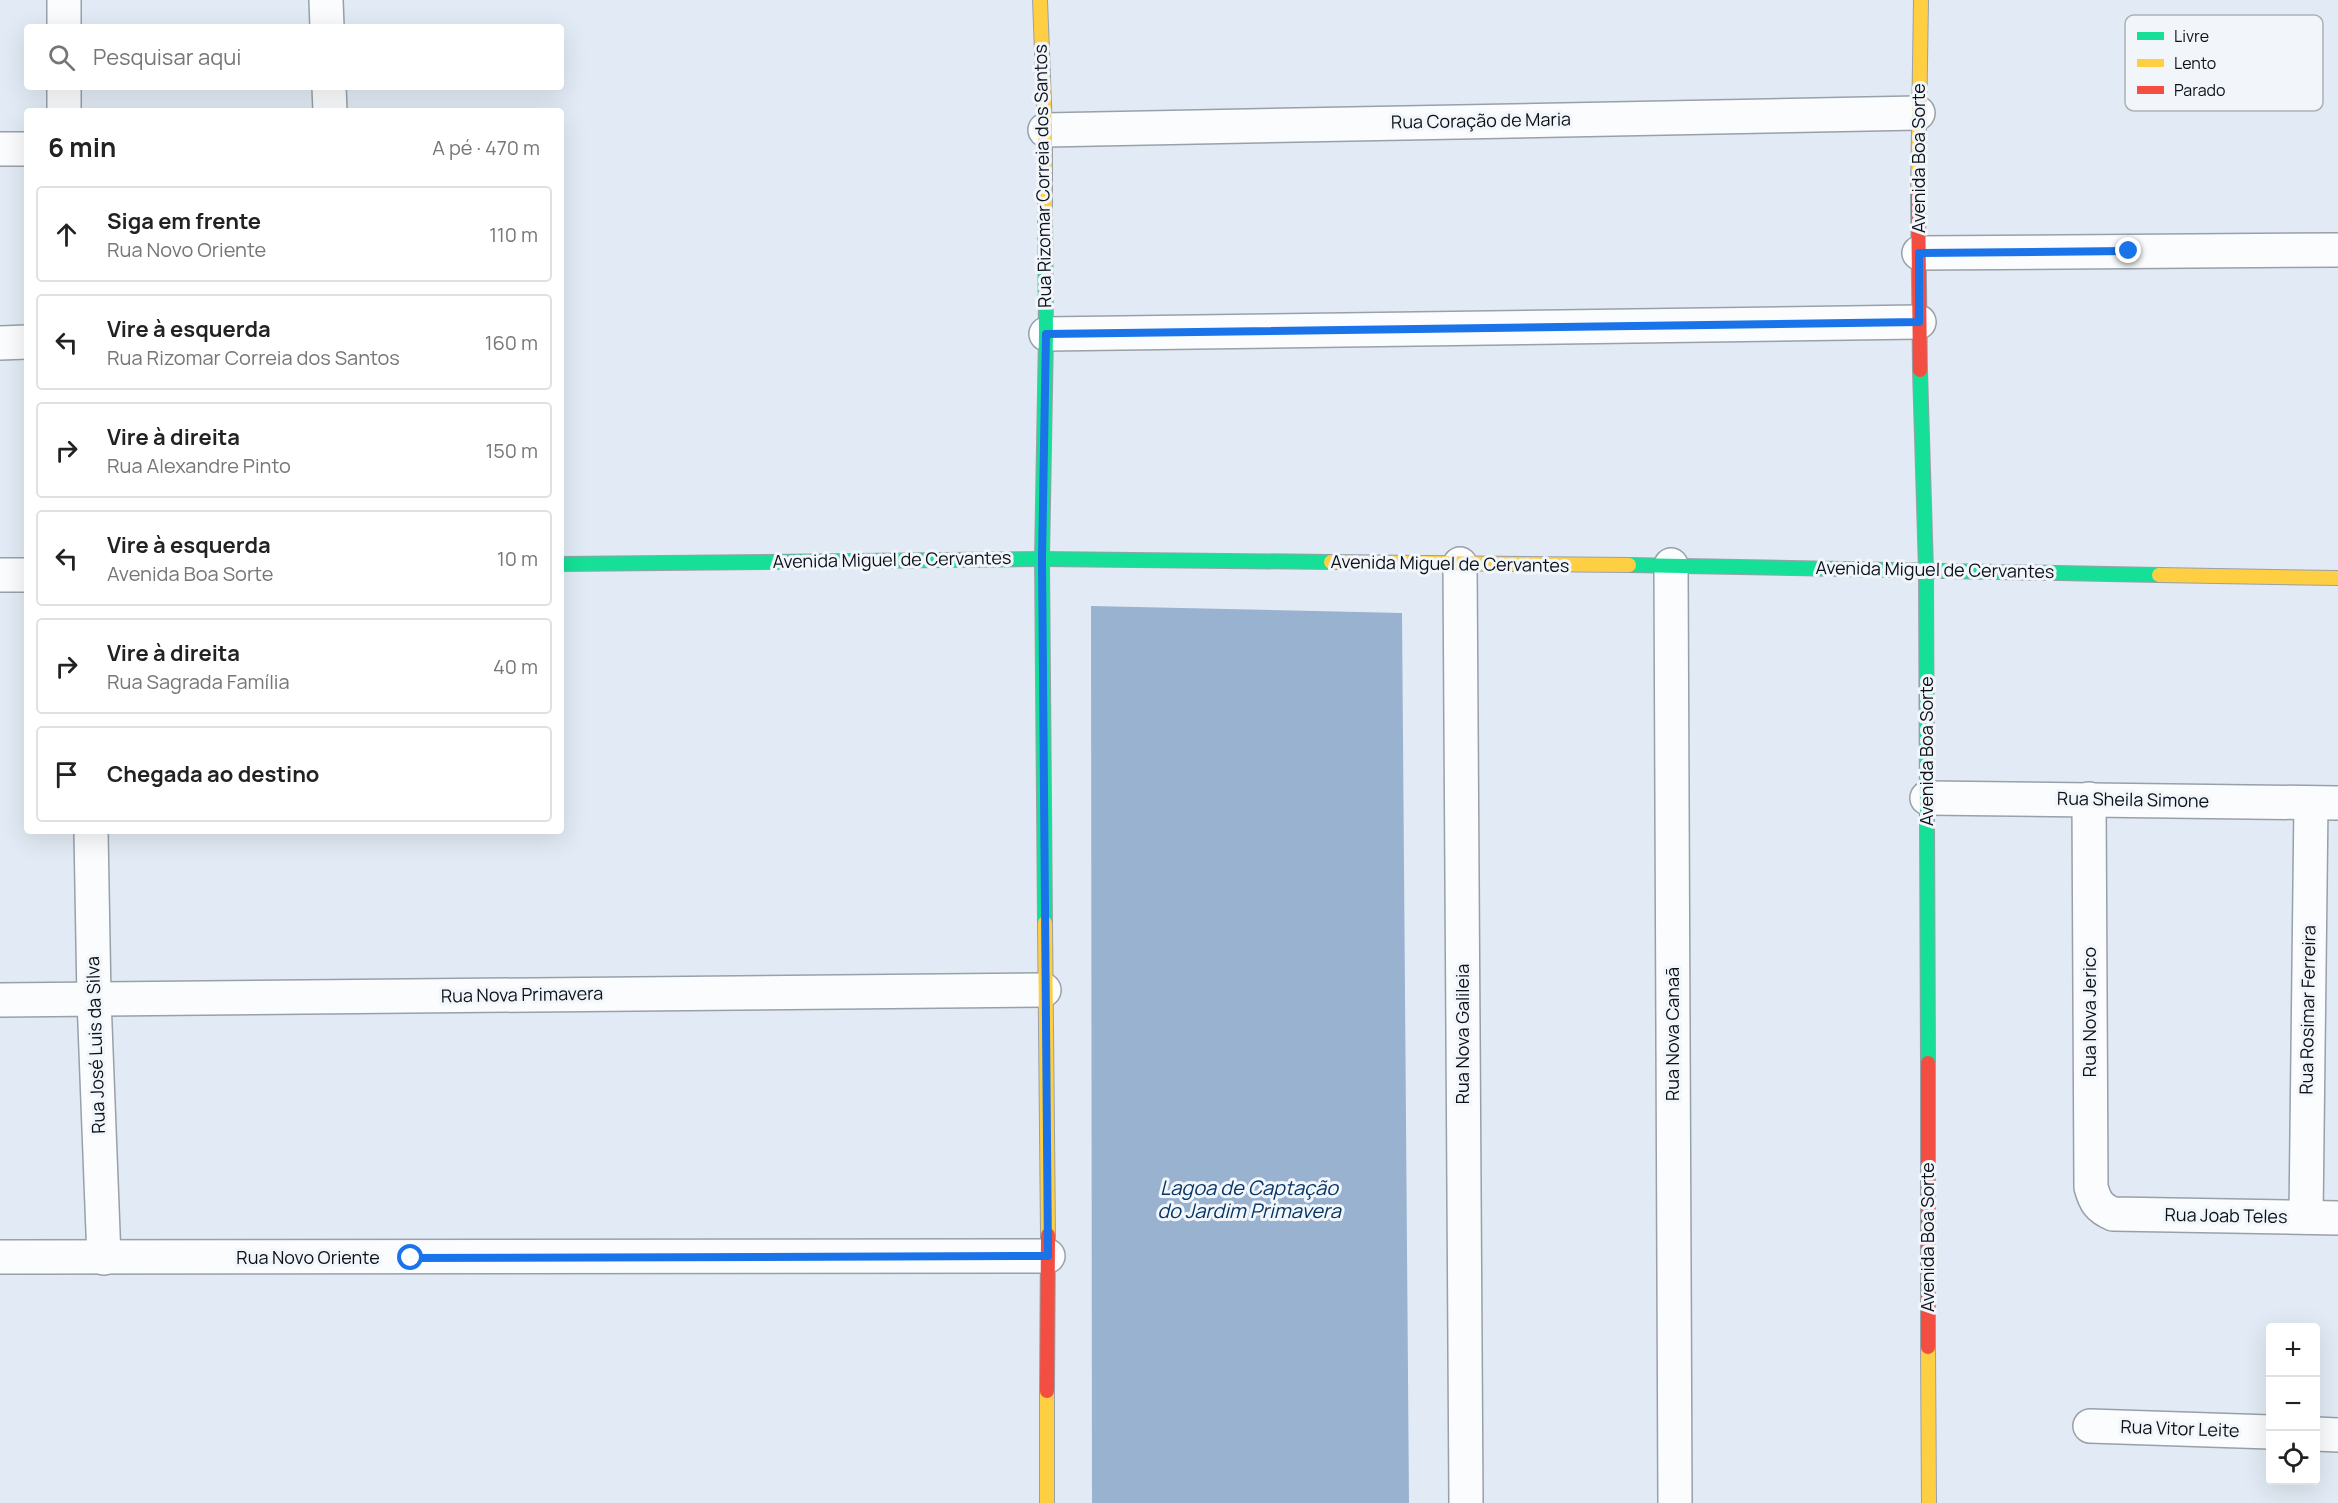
<!DOCTYPE html>
<html lang="pt">
<meta charset="utf-8">
<style>
:root{--surface:#fff;--page:#f6f6f6;--text:#222;--muted:#767676;--line:#e0e0e0}
body{margin:0;font-family:Manrope,sans-serif;background:var(--page);color:var(--text)}
.controls{position:absolute;right:18px;bottom:18px;display:grid;overflow:hidden;border-radius:6px;box-shadow:0 6px 24px #0002}
.controls button{width:54px;height:54px;display:grid;place-items:center;padding:0;border:0;border-bottom:2px solid var(--line);background:var(--surface);color:var(--text);font:30px sans-serif}
.stop{position:absolute;width:18px;height:18px;margin:-14px;border:4px solid #1a73e8;border-radius:50%;background:#fff}
.stop.end{background:#1a73e8;border-color:#fff;box-shadow:0 2px 6px #0008}
.list{margin:0;padding:0;list-style:none}
h2{display:flex;justify-content:space-between;align-items:center;height:78px;margin:0;padding:0 24px;font-size:26px}
h2 small{font-size:20px;font-weight:400;color:var(--muted)}
.list li{display:grid;grid-template-columns:39px 1fr auto;gap:18px;align-items:center;box-sizing:border-box;height:96px;margin:0 12px 12px;padding:0 12px;border:2px solid var(--line);border-radius:6px}
.list b{display:block;font-size:22px;white-space:nowrap}
.list p{margin:0;font-size:20px;white-space:nowrap;color:var(--muted)}
.list em{font-size:20px;font-style:normal;color:var(--muted)}
.icon{flex:none;width:33px;height:33px;fill:none;stroke:currentColor;stroke-width:2;stroke-linecap:round;stroke-linejoin:round}
.map{position:relative;flex:none;width:2338px;height:1503px;overflow:hidden}
.search{position:absolute;background:var(--surface);box-shadow:0 6px 24px #0002;left:24px;top:24px;width:540px;height:66px;display:flex;align-items:center;gap:15px;box-sizing:border-box;padding:0 21px;border-radius:6px;color:var(--muted);font-size:22px}
.panel{position:absolute;background:var(--surface);box-shadow:0 6px 24px #0002;left:24px;top:108px;width:540px;height:726px;border-radius:6px}
.map>svg:first-child{display:block}
.water{fill:#98b2cf}
.lines{fill:none;stroke-linecap:round;stroke-linejoin:round}
.street-casing{stroke:#98a0a8;stroke-width:36}
.fast-casing{stroke:#98a0a8;stroke-width:16}
.slow-casing{stroke:#98a0a8;stroke-width:16}
.jam-casing{stroke:#98a0a8;stroke-width:16}
.street{stroke:#fbfcfe;stroke-width:33}
.fast{stroke:#16e098;stroke-width:14}
.slow{stroke:#ffcf43;stroke-width:14}
.jam{stroke:#f24e42;stroke-width:14}
.route{stroke:#1a73e8;stroke-width:8}
.labels{text-anchor:middle;stroke-width:6;stroke-linejoin:round;paint-order:stroke}
.street-label{font-size:18px;fill:#0a1119;stroke:#f2f6fb}
.water-label{font-size:20px;font-style:italic;fill:#043565;stroke:#f2f6fb}
.key{fill:#f2f6fb;stroke:#acb1b7;stroke-width:1.5}
.key-label{font-size:16px;fill:#0a1119}
</style>
<div class="map">
<svg width="2338" height="1503" viewBox="0 0 2338 1503">
<rect width="100%" height="100%" fill="#e2ebf5"/>
<path class="water" d="M1091 606 1402 613 1409 1503H1092Z"/>
<g class="lines">
<defs>
<g id="street">
<path d="M64 0V27"/>
<path d="M326 0 327 27"/>
<path d="M64 87V111"/>
<path d="M329 87 330 111"/>
<path d="M1045 130 1918 113"/>
<path d="M0 149H27"/>
<path d="M1919 253 2338 250"/>
<path d="M1046 334 1919 322"/>
<path d="M0 343 27 342"/>
<path d="M1460 564 1466 1503"/>
<path d="M1671 565 1675 1503"/>
<path d="M0 575H27"/>
<path d="M1927 798 2338 803"/>
<path d="M2089 799 2091 1187C2095 1202 2099 1208 2113 1214L2338 1218"/>
<path d="M91 831 94 999 104 1258"/>
<path d="M0 1000 1044 990"/>
<path d="M2306 1217 2311 803"/>
<path d="M0 1257 1048 1256"/>
<path d="M2090 1426 2270 1432"/>
<path d="M2316 1434 2338 1435"/>
</g>
<g id="fast">
<path d="M1920 370 1926 570 1928 1063"/>
<path d="M561 564 1042 559 1331 562"/>
<path d="M1629 565 2159 575"/>
<path d="M1045 923 1042 559 1046 334 1045 217"/>
</g>
<g id="slow">
<path d="M1040 0 1045 130V217"/>
<path d="M1918 193 1921 0"/>
<path d="M1331 562 1629 565"/>
<path d="M2159 575 2338 578"/>
<path d="M1045 923 1048 1235"/>
<path d="M1928 1347 1929 1503"/>
<path d="M1047 1503V1391"/>
</g>
<g id="jam">
<path d="M1918 193 1920 370"/>
<path d="M1928 1063V1347"/>
<path d="M1047 1391 1048 1235"/>
</g>
</defs>
<use href="#street" class="street-casing"/>
<use href="#fast" class="fast-casing"/>
<use href="#slow" class="slow-casing"/>
<use href="#jam" class="jam-casing"/>
<use href="#street" class="street"/>
<use href="#fast" class="fast"/>
<use href="#slow" class="slow"/>
<use href="#jam" class="jam"/>
</g>
<g class="lines">
<path class="route" d="M411 1258 1048 1256 1042 559 1046 334 1919 322V253L2129 251"/>
</g>
<g class="labels">
<g class="street-label">
<text transform="translate(1481 121) rotate(-1)" y="6">Rua Coração de Maria</text>
<text transform="translate(1919 158) rotate(-90)" y="6">Avenida Boa Sorte</text>
<text transform="translate(1043 176) rotate(-91)" y="6">Rua Rizomar Correia dos Santos</text>
<text transform="translate(892 560) rotate(-1)" y="6">Avenida Miguel de Cervantes</text>
<text transform="translate(1450 564) rotate(1)" y="6">Avenida Miguel de Cervantes</text>
<text transform="translate(1935 570) rotate(1)" y="6">Avenida Miguel de Cervantes</text>
<text transform="translate(1927 751) rotate(-90)" y="6">Avenida Boa Sorte</text>
<text transform="translate(2133 800) rotate(1)" y="6">Rua Sheila Simone</text>
<text transform="translate(522 995) rotate(-1)" y="6">Rua Nova Primavera</text>
<text transform="translate(2308 1010) rotate(-89)" y="6">Rua Rosimar Ferreira</text>
<text transform="translate(2090 1012) rotate(-90)" y="6">Rua Nova Jerico</text>
<text transform="translate(1463 1034) rotate(-90)" y="6">Rua Nova Galileia</text>
<text transform="translate(1673 1034) rotate(-90)" y="6">Rua Nova Canaã</text>
<text transform="translate(96 1045) rotate(-92)" y="6">Rua José Luis da Silva</text>
<text transform="translate(2226 1216) rotate(1)" y="6">Rua Joab Teles</text>
<text transform="translate(1928 1237) rotate(-90)" y="6">Avenida Boa Sorte</text>
<text x="308" y="1264">Rua Novo Oriente</text>
<text transform="translate(2180 1429) rotate(2)" y="6">Rua Vitor Leite</text>
</g>
<g class="water-label">
<text x="1249" y="1195">Lagoa de Captação<tspan x="1249" dy="23">do Jardim Primavera</tspan></text>
</g>
</g>
<rect x="2125" y="15" width="198" height="96" rx="9" class="key"/>
<rect x="2137" y="32" width="27" height="8" fill="#16e098"/>
<rect x="2137" y="59" width="27" height="8" fill="#ffcf43"/>
<rect x="2137" y="86" width="27" height="8" fill="#f24e42"/>
<g class="key-label">
<text x="2174" y="42">Livre</text>
<text x="2174" y="69">Lento</text>
<text x="2174" y="96">Parado</text>
</g>
</svg>
<div class="controls">
<button>+</button>
<button>−</button>
<button><svg class="icon" aria-label="locate" viewBox="0 0 24 24"><circle cx="12" cy="12" r="6"/><path d="M12 2v4M12 18v4M2 12h4M18 12h4"/></svg></button>
</div>
<div class="stop" style="left:411px;top:1258px"></div>
<div class="stop end" style="left:2129px;top:251px"></div>
<div class="search"><svg class="icon" aria-label="search" viewBox="0 0 24 24"><circle cx="10" cy="10" r="6"/><path d="M15 15l6 6"/></svg>Pesquisar aqui</div>
<section class="panel">
<h2>6 min<small>A pé · 470 m</small></h2>
<ul class="list">
<li><svg class="icon" aria-label="ahead" viewBox="0 0 24 24"><path d="M12 20V5M6 11l6-6 6 6"/></svg><div><b>Siga em frente</b><p>Rua Novo Oriente</p></div><em>110 m</em></li>
<li><svg class="icon" aria-label="left" viewBox="0 0 24 24"><path d="M17 20v-9H6M10 6l-5 5 5 5"/></svg><div><b>Vire à esquerda</b><p>Rua Rizomar Correia dos Santos</p></div><em>160 m</em></li>
<li><svg class="icon" aria-label="right" viewBox="0 0 24 24"><path d="M7 20v-9h11M14 6l5 5-5 5"/></svg><div><b>Vire à direita</b><p>Rua Alexandre Pinto</p></div><em>150 m</em></li>
<li><svg class="icon" aria-label="left" viewBox="0 0 24 24"><path d="M17 20v-9H6M10 6l-5 5 5 5"/></svg><div><b>Vire à esquerda</b><p>Avenida Boa Sorte</p></div><em>10 m</em></li>
<li><svg class="icon" aria-label="right" viewBox="0 0 24 24"><path d="M7 20v-9h11M14 6l5 5-5 5"/></svg><div><b>Vire à direita</b><p>Rua Sagrada Família</p></div><em>40 m</em></li>
<li><svg class="icon" aria-label="arrive" viewBox="0 0 24 24"><path d="M6 21V4h12l-3 4 3 4H6"/></svg><div><b>Chegada ao destino</b></div></li>
</ul>
</section>
</div>
